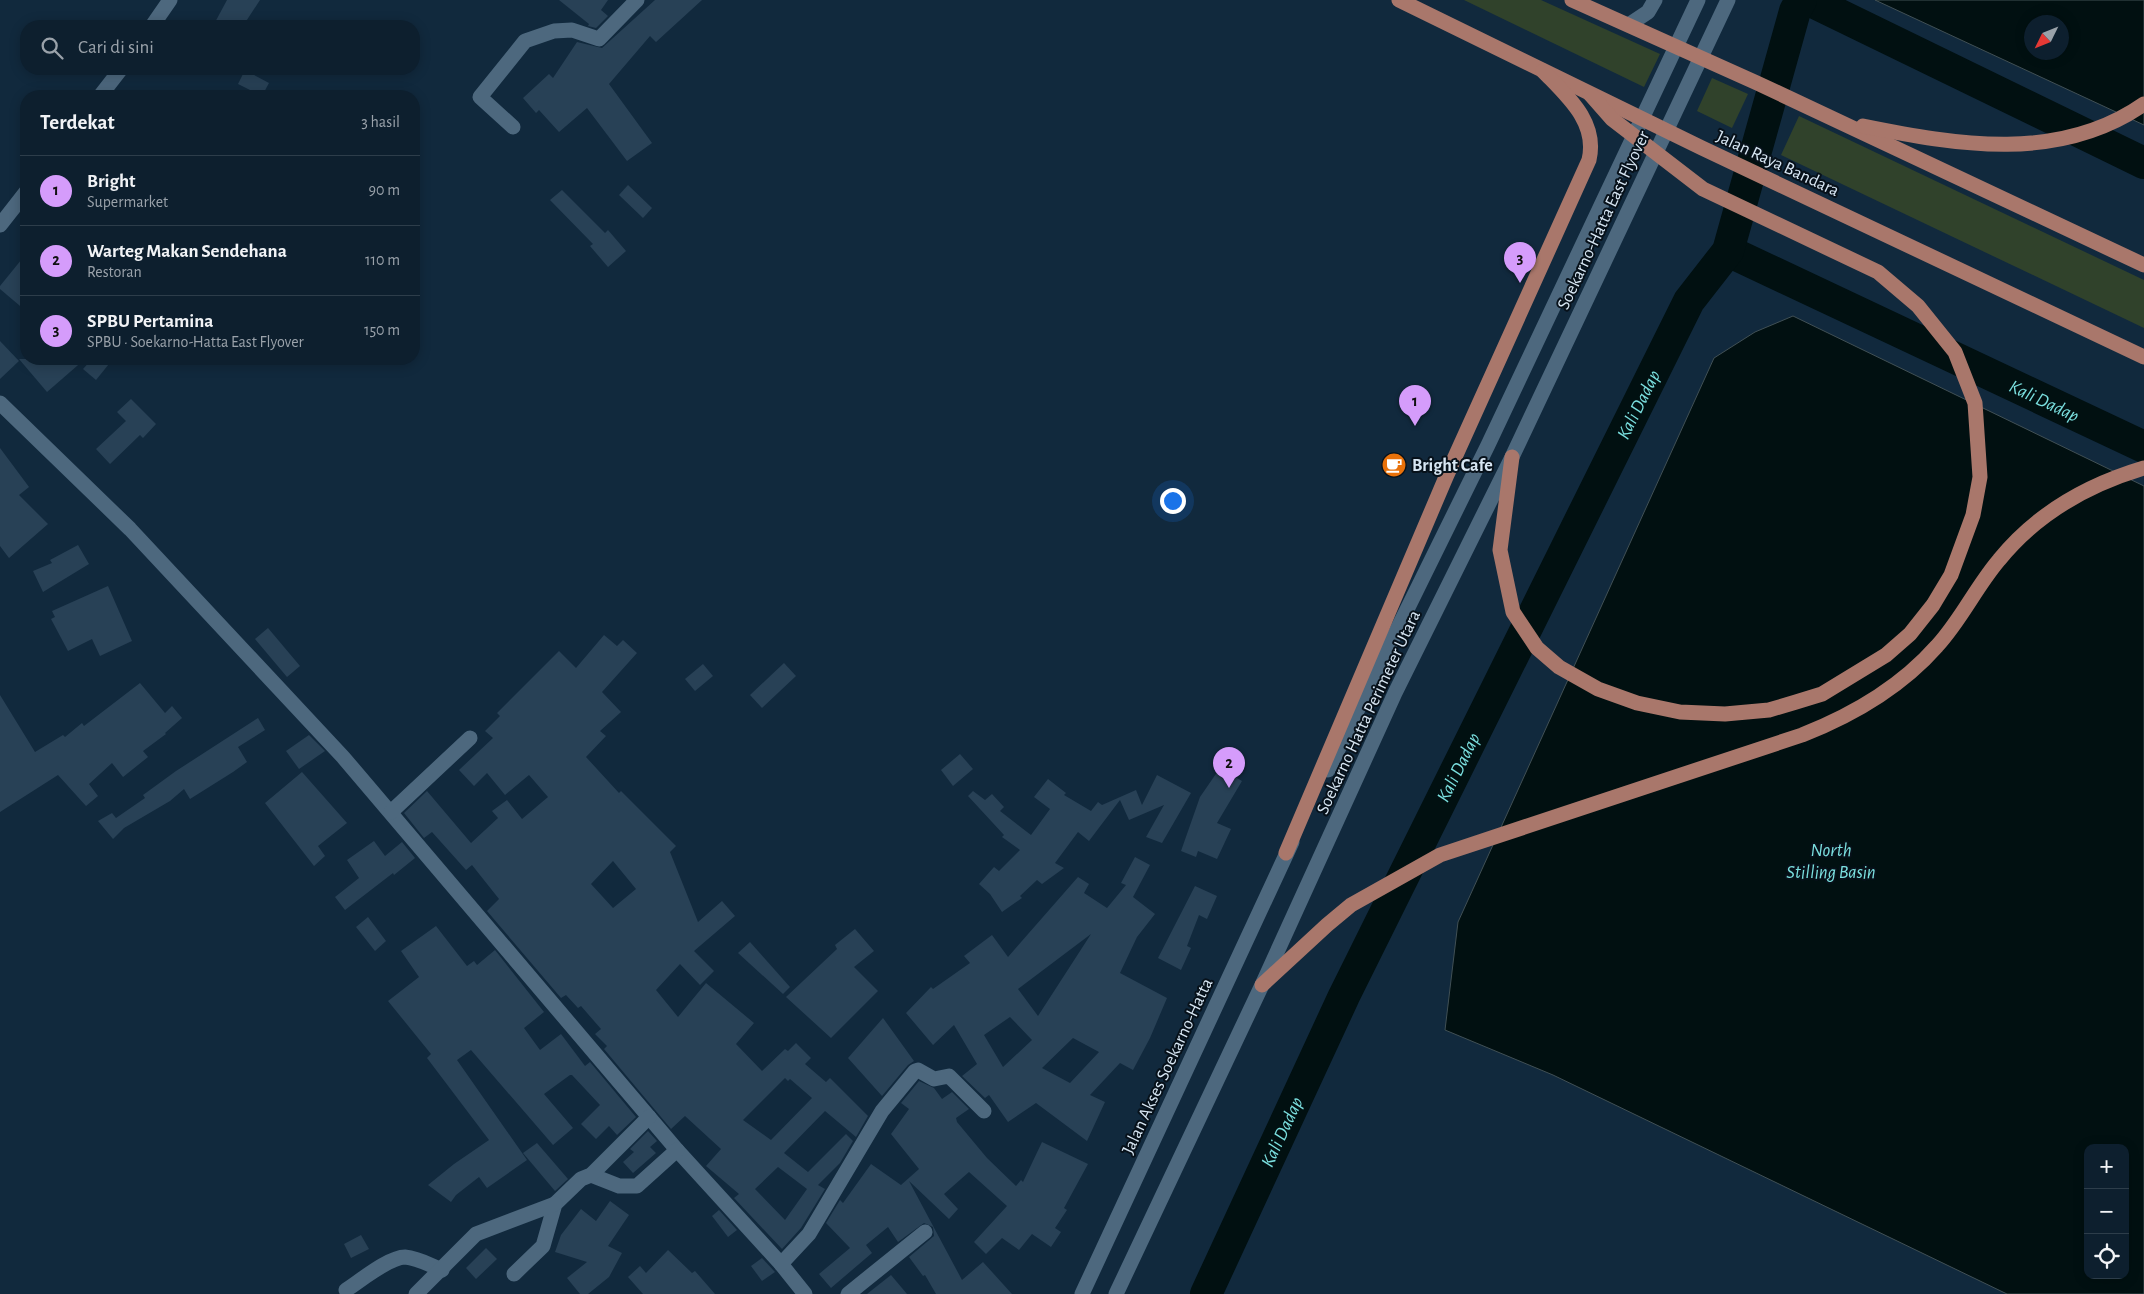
<!DOCTYPE html>
<html lang="id">
<meta charset="utf-8">
<style>
:root{--surface:#0d1f2e;--page:#1b2c3a;--text:#f1f3f6;--muted:#9aa2aa;--line:#2d3d4a;--accent:#d59cfb}
body{margin:0;font-family:"Alegreya Sans",sans-serif;background:var(--page);color:var(--text)}
.controls{position:absolute;right:15px;bottom:15px;display:grid;overflow:hidden;border-radius:10px;box-shadow:0 2px 12px #0003}
.controls button{width:45px;height:45px;display:grid;place-items:center;padding:0;border:0;border-bottom:1px solid var(--line);background:var(--surface);color:var(--text);font:25px sans-serif}
.compass{position:absolute;left:2024px;top:15px;width:45px;height:45px;border-radius:50%;background:var(--surface);box-shadow:0 2px 12px #0003;rotate:227deg}
.you{position:absolute;left:1172px;top:500px;width:18px;height:18px;margin:-12px;border:4px solid #fff;border-radius:50%;background:#1a73e8;box-shadow:0 0 0 8px #1a73e833}
.badge{display:grid;place-items:center;width:32px;height:32px;border-radius:50%;background:var(--accent);color:#111;font-size:16px;font-weight:700}
.pin{position:absolute;translate:-50% -41px;filter:drop-shadow(0 1px 2px #0008)}
.pin::after{content:'';position:absolute;top:26px;width:18px;height:15px;background:inherit;clip-path:polygon(0 0,100% 0,50% 100%)}
.list{margin:0;padding:0;list-style:none}
h2{display:flex;justify-content:space-between;align-items:center;height:65px;margin:0;padding:0 20px;font-size:21px}
h2 small{font-size:16px;font-weight:400;color:var(--muted)}
.list li{display:grid;grid-template-columns:32px 1fr auto;gap:15px;align-items:center;box-sizing:border-box;height:70px;padding:0 20px;border-top:1px solid var(--line)}
.list b{display:block;font-size:19px;white-space:nowrap}
.list p{margin:0;font-size:16px;white-space:nowrap;color:var(--muted)}
.list em{font-size:16px;font-style:normal;color:var(--muted)}
.icon{flex:none;width:28px;height:28px;fill:none;stroke:currentColor;stroke-width:2;stroke-linecap:round;stroke-linejoin:round}
.map{position:relative;flex:none;width:2144px;height:1294px;overflow:hidden}
.search{position:absolute;background:var(--surface);box-shadow:0 2px 12px #0003;left:20px;top:20px;width:400px;height:55px;display:flex;align-items:center;gap:12px;box-sizing:border-box;padding:0 18px;border-radius:20px;color:var(--muted);font-size:19px}
.panel{position:absolute;background:var(--surface);box-shadow:0 2px 12px #0003;left:20px;top:90px;width:400px;height:275px;border-radius:20px}
.map>svg:first-child{display:block}
.green{fill:#30422b}
.water{fill:#011011;stroke:#415055;fill-rule:evenodd}
.lines{fill:none;stroke-linecap:round;stroke-linejoin:round}
.river{stroke:#011011;stroke-width:32}
.building{fill:#284156;fill-rule:evenodd}
.minor{stroke:#4d687e;stroke-width:15}
.secondary{stroke:#4d687e;stroke-width:15}
.primary{stroke:#a9776b;stroke-width:15}
.labels{text-anchor:middle;stroke-width:4;stroke-linejoin:round;paint-order:stroke}
.street-label{font-size:18px;fill:#d7e6f3;stroke:#07111a}
.poi-label{font-size:18px;font-weight:bold;fill:#d7e6f3;stroke:#07111a;text-anchor:start}
.water-label{font-size:19px;font-style:italic;fill:#7be0e0;stroke:#07111a}
</style>
<div class="map">
<svg width="2144" height="1294" viewBox="0 0 2144 1294">
<rect width="100%" height="100%" fill="#11293d"/>
<g class="green">
<path d="M1464 0H1541L1660 54 1644 87Z"/>
<path d="M1712 78 1748 94 1732 128 1697 111Z"/>
<path d="M1799 116 2144 280V328L1781 155Z"/>
</g>
<g class="water">
<path d="M1875 0H2144V125ZM2032 22H2062V52H2032Z"/>
<path d="M1793 316 2144 486V1294H2007L1553 1075 1445 1030 1458 922 1714 358 1755 332ZM2088 1148H2125V1275H2088Z"/>
</g>
<g class="lines">
<g class="river">
<path d="M1809 0 2144 163"/>
<path id="s1" d="M1728 251 2144 447"/>
<path id="s2" d="M1206 1294 1344 996 1689 301 1728 251 1795 11 1801 0"/>
</g>
</g>
<g class="building">
<path d="M227 0H260L243 26H213Z"/>
<path d="M559 0H608L601 10 608 16 596 28 588 26 589 24Z"/>
<path d="M655 0H702L656 42 650 36 609 84 652 143 627 161 587 108 559 132 539 110 536 113 523 98 549 74 553 78 577 42 602 48Z"/>
<path d="M245 70 269 83 262 96 238 84Z"/>
<path d="M628 185 652 208 643 218 619 195Z"/>
<path d="M562 190 605 233 608 230 626 251 608 267 590 246 593 244 550 200Z"/>
<path d="M26 254V311L0 289V286Z"/>
<path d="M0 341 19 361 0 379Z"/>
<path d="M19 359H85L47 392Z"/>
<path d="M92 359H113L96 380 83 369Z"/>
<path d="M131 399 156 424 143 438 140 435 110 464 96 449 126 421 117 412Z"/>
<path d="M0 448 29 487 19 495 48 524 9 558 0 546Z"/>
<path d="M78 545 89 564 43 592 33 571 52 563 50 560Z"/>
<path d="M108 586 132 641 100 656 92 639 68 651 51 619 55 617 52 611Z"/>
<path d="M268 628 300 666 287 677 255 639Z"/>
<path d="M604 635 617 646 623 640 637 653 602 692 621 712 600 731 606 736 586 757 619 793 621 791 676 846 670 852 698 922 722 901 735 916 694 951 714 971 700 985 680 964 656 990 678 1017 706 983 754 1023 736 1044 762 1071 785 1049 788 1051 796 1043 811 1058 805 1064 826 1082 830 1078 868 1116 856 1137 825 1111 784 1153 808 1172 846 1134 853 1141 840 1163 818 1185 825 1189 801 1228 782 1249 734 1198 739 1194 706 1166 721 1149 685 1116 671 1129 604 1049 607 1046 595 1034 601 1029 581 1006 578 1008 566 995 561 998 487 911 499 899 472 865 466 870 432 832 424 838 404 813 427 791 471 843 498 818 492 811 507 800 522 819 548 797 529 775 505 795 487 773 474 786 459 770 493 738 485 731 500 716 497 713 559 651 576 668ZM613 861 636 889 613 908 591 884ZM785 1078 788 1081 790 1079 812 1098 771 1140 743 1120ZM778 1167 807 1189 785 1220 755 1189Z"/>
<path d="M784 663 796 676 762 708 750 695Z"/>
<path d="M703 664 713 676 695 691 685 679Z"/>
<path d="M140 683 165 713 172 706 182 718 165 733 166 734 143 751 148 757 123 777 112 763 89 784 98 796 86 806 58 775 0 812V695L35 752 63 735 65 737 82 723 84 726Z"/>
<path d="M258 718 265 730 238 747 247 762 233 772 190 799 184 789 170 801 124 828 113 839 98 821 112 813 116 818 145 798 143 795 176 771Z"/>
<path d="M309 735 325 751 299 769 286 751Z"/>
<path d="M960 754 973 769 953 786 941 770Z"/>
<path d="M1220 768 1242 781 1217 823 1231 829 1217 859 1198 851 1196 857 1181 851 1200 797Z"/>
<path d="M302 772 347 823 318 846 325 856 314 866 265 803Z"/>
<path d="M1157 775 1191 793 1162 843 1146 837 1164 805 1129 820 1120 800 1089 841 1078 832 1055 863 1064 868 1042 884 1037 880 1020 896 1022 898 1002 912 990 894 979 884 994 867 999 871 1020 850 1002 837 1004 835 968 796 973 791 985 800 992 794 1004 807 1000 811 1031 835 1050 809 1034 797 1048 779 1066 793 1064 795 1091 811 1098 802 1102 805 1136 790 1142 805Z"/>
<path d="M374 841 385 856 402 842 415 858 394 875 393 873 345 910 335 897 359 878 347 860Z"/>
<path d="M1135 857 1150 865 1133 897 1155 914 1137 937 1120 973 1167 998 1150 1038 1133 1070 1120 1063 1090 1095 1105 1102 1087 1141 1036 1103 1008 1122 989 1095 985 1098 962 1076 977 1064 954 1025 933 1045 906 1013 931 987 933 989 970 963 964 956 992 935 1008 957 1078 877 1089 884 1084 893 1107 908 1126 885 1121 883ZM1091 934 1038 1016 1018 989ZM1010 1017 1032 1040 1003 1067 984 1035ZM1073 1038 1099 1052 1070 1083 1042 1068Z"/>
<path d="M1195 886 1217 896 1207 919 1199 915 1187 946 1191 948 1181 970 1158 958Z"/>
<path d="M368 917 386 941 375 951 356 927Z"/>
<path d="M436 926 467 966 474 961 477 965 495 950 544 1012 524 1028 540 1050 561 1034 585 1066 590 1062 636 1117 617 1135 609 1126 596 1139 581 1124 600 1105 572 1075H570L544 1094 573 1128 553 1145 471 1050 457 1060 527 1160 487 1188 479 1177 456 1195 451 1202 428 1185 454 1164 489 1140 427 1058 431 1054 388 1001 419 977 401 951Z"/>
<path d="M855 929 874 951 854 967 878 991 831 1038 786 997 837 949 835 945Z"/>
<path d="M750 942 790 987 783 994 738 953Z"/>
<path d="M883 1018 914 1061 908 1065 882 1096 848 1058Z"/>
<path d="M919 1081 934 1088 942 1099 952 1092 969 1109 956 1118 957 1122 987 1158 1016 1186 1021 1180 1023 1182 1042 1142 1088 1164 1064 1208 1067 1210 1055 1228 1061 1232 1051 1247 1032 1234 1019 1250 1002 1238 986 1254 974 1242 1007 1206 969 1172 944 1194 958 1209 949 1219 909 1181 962 1280 983 1262 1012 1294H936L925 1275 923 1276 909 1257 934 1236 933 1227 924 1223 898 1242 888 1227 866 1245 872 1253 831 1288 819 1274 850 1248 826 1223 840 1200 843 1203 871 1164 901 1185 919 1169 891 1134 909 1109 901 1103Z"/>
<path d="M648 1131 657 1141 650 1147 656 1153 633 1173 623 1162 634 1152 630 1149Z"/>
<path d="M537 1143 568 1179 555 1191 523 1153Z"/>
<path d="M610 1201 629 1215 608 1246 622 1253 609 1277 588 1294H580L567 1278 587 1262 555 1252 561 1235 581 1209 596 1221Z"/>
<path d="M719 1210 737 1230 728 1237 712 1216Z"/>
<path d="M361 1235 369 1249 351 1258 344 1244Z"/>
<path d="M486 1248 497 1259 476 1279 466 1268Z"/>
<path d="M668 1250 692 1273 695 1271 715 1294H643L628 1277 640 1266 646 1273Z"/>
<path d="M762 1258 775 1272 762 1281 751 1266Z"/>
<path d="M891 1275 907 1294H867Z"/>
</g>
<g class="lines">
<g class="minor">
<path d="M1630 24 1648 12 1655 0"/>
<path d="M513 127 480 97 525 41 554 31 572 30 599 39 637 0"/>
<path d="M0 403 130 529 343 757 677 1150 781 1264 805 1294"/>
<path d="M391 812 470 738"/>
<path d="M591 1175 619 1186H637L677 1150"/>
<path d="M781 1264 809 1234 882 1111 915 1071 918 1070 934 1079 949 1076 984 1111"/>
<path d="M514 1274 543 1246 555 1204 581 1179 591 1175 649 1117"/>
<path d="M346 1290C360 1281 389 1257 405 1257 418 1258 430 1265 442 1270"/>
<path d="M416 1294 476 1234 555 1204"/>
<path d="M848 1294 925 1232"/>
</g>
<g class="secondary">
<path d="M152 26 170 0"/>
<path d="M100 96 121 69"/>
<path d="M0 225 26 192"/>
<path d="M1328 770 1488 445 1698 0"/>
<path d="M1082 1294 1292 842"/>
<path d="M1116 1294 1262 985 1395 693 1512 457 1728 0"/>
</g>
<g class="primary">
<path d="M1399 0 1702 148 2144 357"/>
<path d="M1572 0 1757 83 2144 265"/>
<path d="M1863 126C1957 145 2060 163 2144 104"/>
<path d="M1512 457 1500 550 1513 612 1537 648 1559 667 1598 689 1637 703 1680 712 1725 714 1769 710 1796 702 1822 694 1886 655 1910 634 1933 605 1951 575 1973 515 1980 477 1975 403 1955 352 1918 306 1878 272 1703 189 1612 119 1590 94"/>
<path d="M1286 853 1446 477 1589 160C1598 122 1567 96 1543 71"/>
<path d="M1262 985 1327 925 1351 905 1440 855 1802 735C1853 715 1900 688 1937 646 1961 620 1976 587 1999 560 2037 513 2087 485 2144 468"/>
</g>
</g>
<defs>
<symbol id="cafe-disc" viewBox="-11 -11 22 22"><circle r="9.5" fill="#e8710a" stroke="#07111a"/><path d="M-5.5-4.5H6V0H3Q3 3.5 0 3.5H-2.5Q-5.5 3.5-5.5 0ZM3-3.2v2h1.7v-2ZM-6 4.5H4V6H-6Z" fill="#fff"/></symbol>
</defs>
<g fill-rule="evenodd">
<use href="#cafe-disc" x="1380" y="451" width="28" height="28"/>
</g>
<g class="labels">
<g class="street-label">
<text transform="translate(1778 163) rotate(25)" y="6">Jalan Raya Bandara</text>
<text transform="translate(1603 220) rotate(-65)" y="6">Soekarno-Hatta East Flyover</text>
<text transform="translate(1368 712) rotate(-65)" y="6">Soekarno Hatta Perimeter Utara</text>
<text transform="translate(1167 1066) rotate(-65)" y="6">Jalan Akses Soekarno-Hatta</text>
</g>
<g class="poi-label">
<text x="1412" y="471">Bright Cafe</text>
</g>
<g class="water-label">
<text dy="7" stroke="none"><textPath href="#s1" startOffset="350">Kali Dadap</textPath></text>
<text dy="7" stroke="none"><textPath href="#s2" startOffset="989">Kali Dadap</textPath></text>
<text dy="7" stroke="none"><textPath href="#s2" startOffset="584">Kali Dadap</textPath></text>
<text x="1831" y="856">North<tspan x="1831" dy="22">Stilling Basin</tspan></text>
<text dy="7" stroke="none"><textPath href="#s2" startOffset="179">Kali Dadap</textPath></text>
</g>
</g>
</svg>
<div class="controls">
<button>+</button>
<button>−</button>
<button><svg class="icon" aria-label="locate" viewBox="0 0 24 24"><circle cx="12" cy="12" r="6"/><path d="M12 2v4M12 18v4M2 12h4M18 12h4"/></svg></button>
</div>
<svg class="compass" viewBox="-18 -18 36 36"><path d="M0-13l5 13h-10z" fill="#e53935"/><path d="M0 13l5-13h-10z" fill="#9aa2aa"/></svg>
<div class="you"></div>
<div class="pin badge" style="left:1415px;top:426px">1</div>
<div class="pin badge" style="left:1229px;top:788px">2</div>
<div class="pin badge" style="left:1520px;top:283px">3</div>
<div class="search"><svg class="icon" aria-label="search" viewBox="0 0 24 24"><circle cx="10" cy="10" r="6"/><path d="M15 15l6 6"/></svg>Cari di sini</div>
<section class="panel">
<h2>Terdekat<small>3 hasil</small></h2>
<ul class="list">
<li><span class="badge">1</span><div><b>Bright</b><p>Supermarket</p></div><em>90 m</em></li>
<li><span class="badge">2</span><div><b>Warteg Makan Sendehana</b><p>Restoran</p></div><em>110 m</em></li>
<li><span class="badge">3</span><div><b>SPBU Pertamina</b><p>SPBU · Soekarno-Hatta East Flyover</p></div><em>150 m</em></li>
</ul>
</section>
</div>
